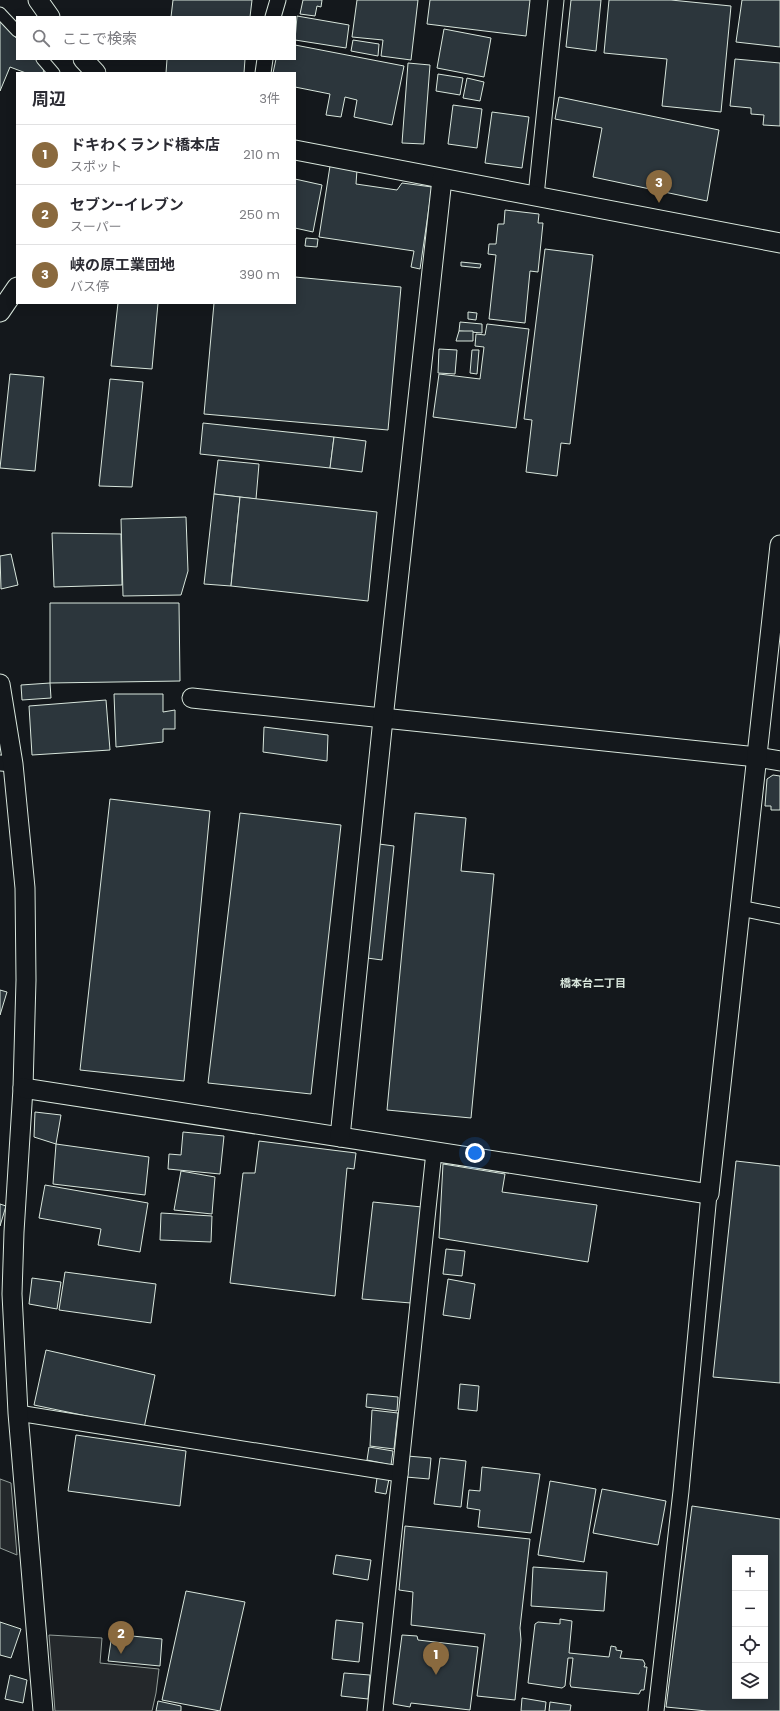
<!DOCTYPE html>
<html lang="ja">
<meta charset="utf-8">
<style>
:root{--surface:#fff;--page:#f7f7f7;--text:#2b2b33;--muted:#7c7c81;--line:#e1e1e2;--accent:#8a6a3f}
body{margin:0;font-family:Poppins,"Noto Sans JP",sans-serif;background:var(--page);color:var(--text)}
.controls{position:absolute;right:12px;bottom:12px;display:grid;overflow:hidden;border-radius:0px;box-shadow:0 2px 10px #0003}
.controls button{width:36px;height:36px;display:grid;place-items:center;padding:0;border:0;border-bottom:1px solid var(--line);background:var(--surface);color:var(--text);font:20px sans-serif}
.you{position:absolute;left:475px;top:1153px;width:14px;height:14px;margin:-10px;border:3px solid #fff;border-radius:50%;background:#1a73e8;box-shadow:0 0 0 6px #1a73e833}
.badge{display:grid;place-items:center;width:26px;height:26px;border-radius:50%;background:var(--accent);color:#fff;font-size:13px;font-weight:700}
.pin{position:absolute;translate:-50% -33px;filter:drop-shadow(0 1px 2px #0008)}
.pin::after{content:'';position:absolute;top:21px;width:14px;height:12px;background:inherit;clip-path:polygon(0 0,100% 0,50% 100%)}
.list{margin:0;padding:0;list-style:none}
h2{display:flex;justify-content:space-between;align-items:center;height:52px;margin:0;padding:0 16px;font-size:17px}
h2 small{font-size:13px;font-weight:400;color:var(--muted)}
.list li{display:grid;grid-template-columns:26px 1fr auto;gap:12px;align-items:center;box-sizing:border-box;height:60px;padding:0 16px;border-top:1px solid var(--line)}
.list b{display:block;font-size:15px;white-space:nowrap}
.list p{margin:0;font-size:13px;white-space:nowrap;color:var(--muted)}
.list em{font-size:13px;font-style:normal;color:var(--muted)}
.icon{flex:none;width:22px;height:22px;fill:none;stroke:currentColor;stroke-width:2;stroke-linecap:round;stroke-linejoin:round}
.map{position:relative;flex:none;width:780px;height:1711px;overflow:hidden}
.search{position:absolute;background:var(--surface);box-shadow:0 2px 10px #0003;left:16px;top:16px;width:280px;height:44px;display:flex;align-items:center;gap:10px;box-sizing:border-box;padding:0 14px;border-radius:0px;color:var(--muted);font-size:15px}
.panel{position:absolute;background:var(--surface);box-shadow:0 2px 10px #0003;left:16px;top:72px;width:280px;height:232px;border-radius:0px}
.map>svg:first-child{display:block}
.parking{fill:#24282b;stroke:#939e99}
.building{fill:#2c363c;stroke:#d8e6dc;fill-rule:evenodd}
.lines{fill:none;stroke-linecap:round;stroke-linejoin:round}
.pedestrian-casing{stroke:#d8e6dc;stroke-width:13}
.minor-casing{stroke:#d8e6dc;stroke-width:17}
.tertiary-casing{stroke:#d8e6dc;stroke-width:21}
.pedestrian{stroke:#14181c;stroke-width:11}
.minor{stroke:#14181c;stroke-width:15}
.tertiary{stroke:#14181c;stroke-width:19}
.labels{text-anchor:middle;stroke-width:3;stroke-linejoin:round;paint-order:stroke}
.neighbourhood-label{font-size:11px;font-weight:bold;fill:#d8e6dc;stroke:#14181c}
</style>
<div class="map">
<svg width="780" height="1711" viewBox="0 0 780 1711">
<rect width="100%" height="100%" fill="#14181c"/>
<g class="parking">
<path d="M0 1479 11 1483 17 1555 0 1548Z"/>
<path d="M49 1635 102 1638 100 1663 159 1669 156 1693 152 1711H55Z"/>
</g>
<g class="building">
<path d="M173 0H252L250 17H171Z"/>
<path d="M303 0H322L321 7 317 6 315 16 300 14Z"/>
<path d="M357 0H418L411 60 381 56 383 40 352 37Z"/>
<path d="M430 0H530L526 36 427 24Z"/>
<path d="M571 0H601L596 51 566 47Z"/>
<path d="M609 0H671L731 6 721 112 662 106 667 59 604 53Z"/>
<path d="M742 0H780V47L736 42Z"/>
<path d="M297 16 349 25 346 48 295 40Z"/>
<path d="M0 20 17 39V59H35L44 69 43 73H26L10 67 0 91Z"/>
<path d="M444 29 491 38 484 77 437 68Z"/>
<path d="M353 40 379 44 378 56 351 51Z"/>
<path d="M295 45 404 66 392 125 354 117 357 100 345 97 341 117 326 115 330 94 295 87V73H273L276 59H295Z"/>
<path d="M167 59H245L244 73H166Z"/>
<path d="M735 59 780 63V126L763 125 764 115 751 114V108L730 106Z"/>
<path d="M408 63 430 65 424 144 402 143Z"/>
<path d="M438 74 463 78 460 95 436 91Z"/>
<path d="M467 78 484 82 480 101 463 98Z"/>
<path d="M559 97 719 130 707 201 593 177 602 128 555 119Z"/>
<path d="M453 105 482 109 477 148 448 144Z"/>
<path d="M492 112 529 117 522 168 485 163Z"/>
<path d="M330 166 357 170 356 184 397 190 402 183 432 187 420 269 411 267 414 251 319 237Z"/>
<path d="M295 179 322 185 313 232 295 228Z"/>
<path d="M505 210 539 214 538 223H543L538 272 530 271 525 323 489 319 496 255 488 254 489 244H496L498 224H504Z"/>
<path d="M306 238 318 239 317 247 305 246Z"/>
<path d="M545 249 593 255 570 444 561 443 557 476 526 472 532 420 524 419Z"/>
<path d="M461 262 481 264 480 268 461 266Z"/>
<path d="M295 277 401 287 388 430 204 414 214 303H295Z"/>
<path d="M118 303H158L152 369 111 366Z"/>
<path d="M468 312 477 313 476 320 468 319Z"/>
<path d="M460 322 482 324V333L459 331Z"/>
<path d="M487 324 529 329 516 428 433 417 439 374 480 379 484 347 475 346 476 334 485 335Z"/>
<path d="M459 331H473V341H456Z"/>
<path d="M439 349 457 350 455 374 438 373Z"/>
<path d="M472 350H479L477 374 470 373Z"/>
<path d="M10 374 44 377 35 471 0 468Z"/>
<path d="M110 379 143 382 132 487 99 486Z"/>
<path d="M203 423 334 437 330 468 200 454Z"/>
<path d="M334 437 366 441 362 472 330 468Z"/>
<path d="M218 460 259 464 256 499 214 494Z"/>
<path d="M214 494 240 497 231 586 204 584Z"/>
<path d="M240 497 377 512 368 601 231 586Z"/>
<path d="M186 517 188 571 181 595 123 596 121 519Z"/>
<path d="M52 533 121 534 122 585 54 587Z"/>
<path d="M11 554 18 585 1 589 0 556Z"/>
<path d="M50 603H179L180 681 50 683Z"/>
<path d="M50 683 51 698 22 700 21 685Z"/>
<path d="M114 694H163V712L175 710V729H163V742L116 747Z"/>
<path d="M106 700 110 750 32 755 29 706Z"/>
<path d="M264 727 328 735 327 761 263 752Z"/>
<path d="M773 775 780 776V810H771V806H765L767 779Z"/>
<path d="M110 799 210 811 184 1081 80 1070Z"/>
<path d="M240 813 341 825 311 1094 208 1083Z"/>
<path d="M415 813 466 818 461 871 494 874 471 1118 387 1110Z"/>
<path d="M379 844 394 846 382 960 367 958Z"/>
<path d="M0 990 7 992 0 1015Z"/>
<path d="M35 1112 61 1115 56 1144 34 1137Z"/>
<path d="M183 1132 224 1136 220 1174 168 1169 169 1154 181 1155Z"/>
<path d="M259 1141 356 1153 354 1169 347 1168 335 1296 230 1283 243 1173H255Z"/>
<path d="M56 1144 149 1157 145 1195 53 1184Z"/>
<path d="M736 1161 780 1166V1383L713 1377Z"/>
<path d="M443 1164 505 1174 502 1192 597 1205 588 1262 439 1238Z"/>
<path d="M181 1171 215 1177 212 1214 174 1210Z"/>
<path d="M45 1185 148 1203 140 1252 98 1245 101 1229 39 1218Z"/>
<path d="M373 1202 422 1207 411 1303 362 1299Z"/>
<path d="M0 1204 6 1206 0 1226Z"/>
<path d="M161 1213 212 1216 211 1242 160 1240Z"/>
<path d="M446 1249 465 1251 462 1276 443 1274Z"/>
<path d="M65 1272 156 1284 151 1323 59 1310Z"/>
<path d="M32 1278 61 1282 57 1309 29 1304Z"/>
<path d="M448 1279 475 1284 470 1319 443 1315Z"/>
<path d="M46 1350 155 1375 144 1428 34 1405Z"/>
<path d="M460 1384 479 1386 477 1411 458 1409Z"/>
<path d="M367 1394 398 1397 397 1411 366 1407Z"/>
<path d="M372 1410 398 1413 394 1449 370 1446Z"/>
<path d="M76 1435 186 1451 180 1506 68 1491Z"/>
<path d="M369 1447 393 1451 391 1465 367 1460Z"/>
<path d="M407 1456 431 1458 429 1479 406 1477Z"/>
<path d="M440 1458 466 1461 461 1507 434 1504Z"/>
<path d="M482 1467 540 1474 531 1533 478 1527 480 1510 467 1508 469 1490 480 1491Z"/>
<path d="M377 1478 389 1479 386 1494 375 1492Z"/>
<path d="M550 1481 596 1489 584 1562 538 1555Z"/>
<path d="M602 1489 666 1501 658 1545 593 1533Z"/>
<path d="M692 1506 780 1519V1711H707L666 1707ZM735 1558H765V1696H735Z"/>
<path d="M405 1526 530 1539 520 1628 521 1640 515 1700 477 1696 485 1634 411 1625 413 1592 399 1590Z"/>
<path d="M336 1555 371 1560 368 1580 333 1574Z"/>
<path d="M533 1567 607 1572 604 1611 531 1606Z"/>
<path d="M186 1591 245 1602 220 1711 162 1700Z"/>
<path d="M560 1619 572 1621 569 1653 609 1657 611 1646 616 1647V1650L622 1651 620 1658 643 1660 645 1664 644 1667H647L644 1690H641L639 1694 571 1687 570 1684 573 1658H568L565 1686 562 1688 528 1683 535 1624 538 1622 560 1624Z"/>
<path d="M336 1620 363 1623 359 1662 332 1659Z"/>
<path d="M0 1622 21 1629 11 1658 0 1655Z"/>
<path d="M112 1634 162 1639 160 1666 108 1661Z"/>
<path d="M402 1635 417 1636 418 1640 478 1647 470 1710 411 1703 410 1707 393 1704Z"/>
<path d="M344 1673 370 1675 368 1699 341 1696Z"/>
<path d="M10 1675 27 1680 23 1703 5 1699Z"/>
<path d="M522 1698 546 1702 545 1711H521Z"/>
<path d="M158 1701 181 1706V1711H156Z"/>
<path d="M550 1702 571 1705 570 1711H549Z"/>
</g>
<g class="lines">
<defs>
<g id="pedestrian">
<path d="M0 13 17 31"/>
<path d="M42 59 54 73"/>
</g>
<g id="minor">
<path d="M273 17 278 0"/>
<path d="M263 73 265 59"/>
<path d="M536 196 556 0"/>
<path d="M0 763 13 764"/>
<path d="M740 908 780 916"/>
<path d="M18 1413 400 1474"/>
<path d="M375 1711 434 1152"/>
<path d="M656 1711 681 1491 709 1194"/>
</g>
<g id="tertiary">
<path d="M38 0 50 17"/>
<path d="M83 59 96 73"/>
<path d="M295 150 780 243"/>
<path d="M0 312 17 287"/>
<path d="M0 684 13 764 25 888 26 980 23 1088 14 1232 12 1294 18 1413 43 1711"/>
<path d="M192 698 757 757 780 761"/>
<path d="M23 1088 709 1194 780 545"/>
<path d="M340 1137 383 719 442 179"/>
</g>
</defs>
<use href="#pedestrian" class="pedestrian-casing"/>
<use href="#minor" class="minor-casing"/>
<use href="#tertiary" class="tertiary-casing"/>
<use href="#pedestrian" class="pedestrian"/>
<use href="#minor" class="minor"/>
<use href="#tertiary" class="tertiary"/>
</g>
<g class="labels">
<g class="neighbourhood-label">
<text x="593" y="987">橋本台二丁目</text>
</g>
</g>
</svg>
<div class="controls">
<button>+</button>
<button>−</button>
<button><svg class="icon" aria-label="locate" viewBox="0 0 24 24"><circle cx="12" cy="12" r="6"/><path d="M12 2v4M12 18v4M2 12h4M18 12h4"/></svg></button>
<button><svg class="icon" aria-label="layers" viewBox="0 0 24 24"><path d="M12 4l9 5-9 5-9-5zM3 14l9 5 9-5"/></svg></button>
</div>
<div class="you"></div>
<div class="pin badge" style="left:436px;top:1675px">1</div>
<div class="pin badge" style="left:121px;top:1654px">2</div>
<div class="pin badge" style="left:659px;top:203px">3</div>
<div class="search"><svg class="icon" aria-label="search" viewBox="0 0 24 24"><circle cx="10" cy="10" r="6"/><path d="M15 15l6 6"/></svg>ここで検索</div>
<section class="panel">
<h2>周辺<small>3件</small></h2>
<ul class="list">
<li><span class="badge">1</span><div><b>ドキわくランド橋本店</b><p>スポット</p></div><em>210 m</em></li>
<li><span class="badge">2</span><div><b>セブン-イレブン</b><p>スーパー</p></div><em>250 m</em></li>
<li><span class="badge">3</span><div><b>峡の原工業団地</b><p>バス停</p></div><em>390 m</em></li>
</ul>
</section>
</div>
